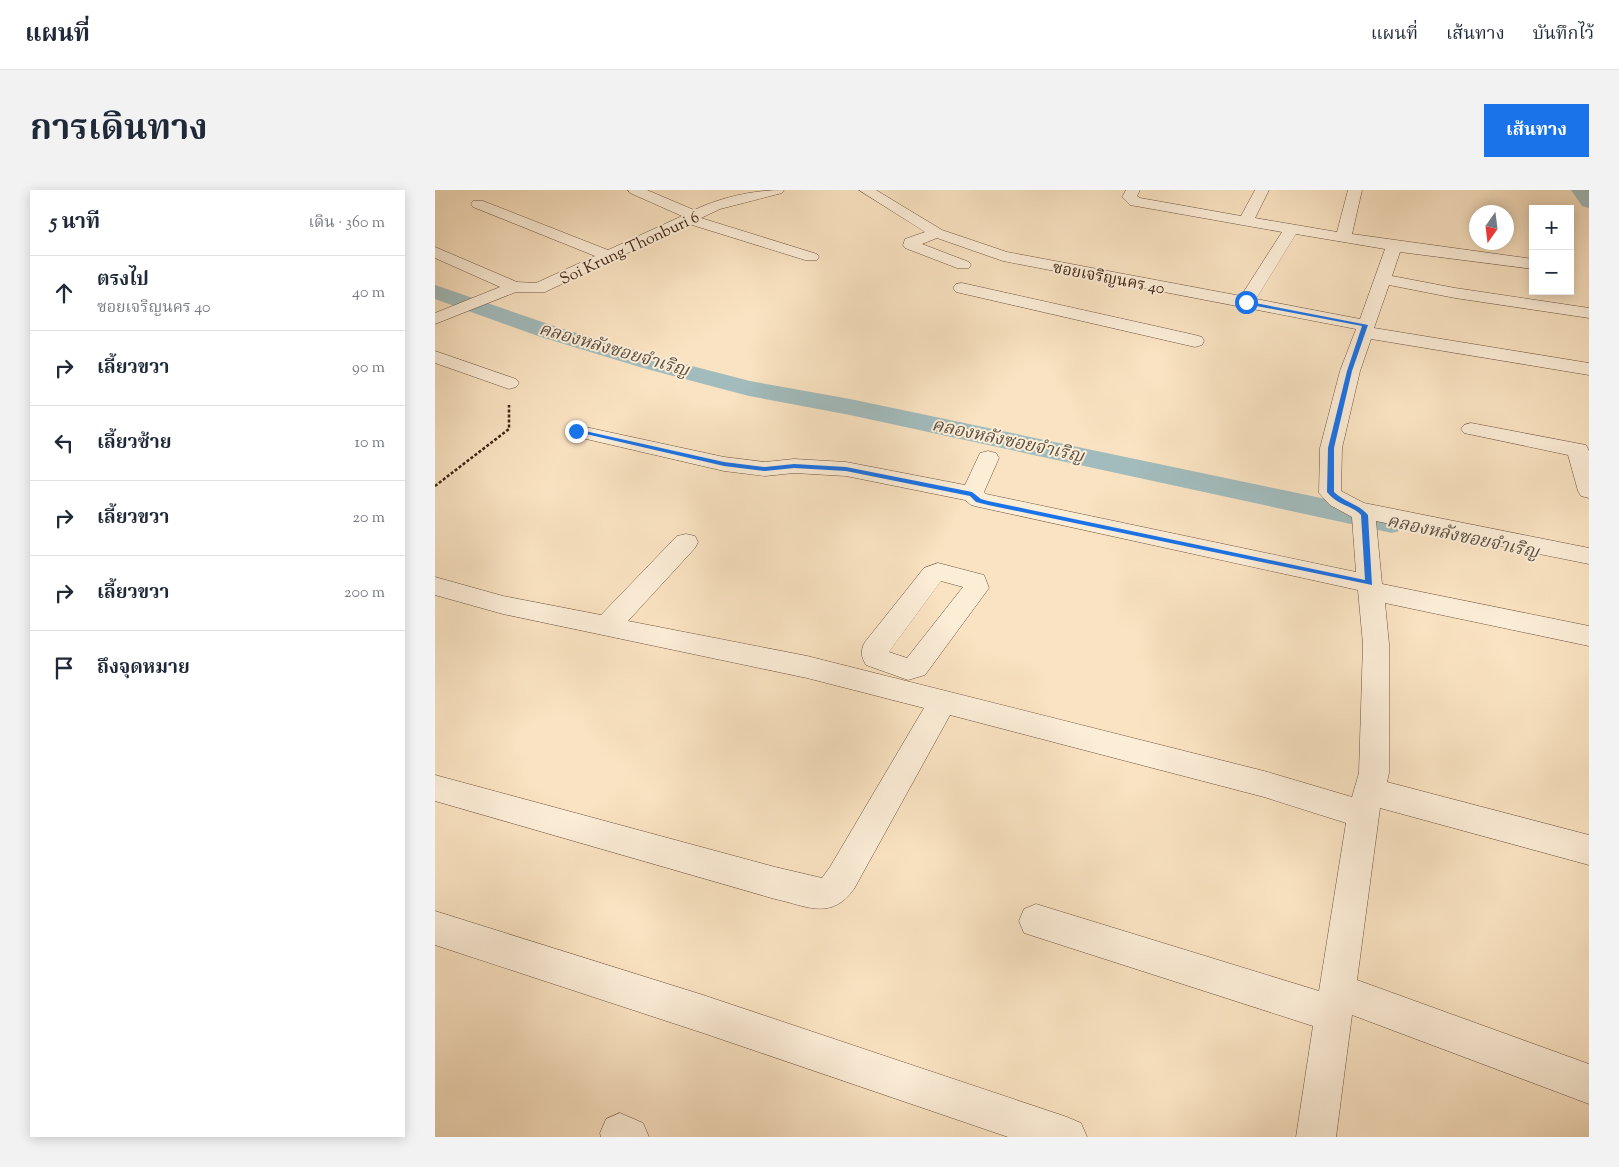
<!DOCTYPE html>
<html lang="th">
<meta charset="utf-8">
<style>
:root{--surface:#fff;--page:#f2f2f3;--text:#1f2937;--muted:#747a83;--line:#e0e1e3;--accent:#1a73e8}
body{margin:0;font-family:"Sorts Mill Goudy","Noto Serif Thai",serif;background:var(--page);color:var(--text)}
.controls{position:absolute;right:15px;top:15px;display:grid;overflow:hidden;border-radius:0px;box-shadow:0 2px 12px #0003}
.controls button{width:45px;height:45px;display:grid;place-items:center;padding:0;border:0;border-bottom:1px solid var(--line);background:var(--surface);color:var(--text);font:25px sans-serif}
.compass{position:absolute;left:1034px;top:15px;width:45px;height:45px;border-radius:50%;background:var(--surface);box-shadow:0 2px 12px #0003;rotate:194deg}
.stop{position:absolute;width:15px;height:15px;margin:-11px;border:4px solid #1a73e8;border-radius:50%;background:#fff}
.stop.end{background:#1a73e8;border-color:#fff;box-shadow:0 1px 5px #0008}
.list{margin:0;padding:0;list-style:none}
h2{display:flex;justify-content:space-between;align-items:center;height:65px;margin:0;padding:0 20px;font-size:21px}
h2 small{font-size:16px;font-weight:400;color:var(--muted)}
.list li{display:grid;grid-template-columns:32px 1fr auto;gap:15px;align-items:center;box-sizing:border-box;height:75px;padding:0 20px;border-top:1px solid var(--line)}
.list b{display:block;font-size:19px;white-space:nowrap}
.list p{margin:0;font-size:16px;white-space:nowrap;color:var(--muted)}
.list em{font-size:16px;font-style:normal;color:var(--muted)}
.icon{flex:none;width:28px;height:28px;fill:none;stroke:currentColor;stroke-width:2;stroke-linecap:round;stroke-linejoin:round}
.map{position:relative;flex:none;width:1154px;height:947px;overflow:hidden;border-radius:0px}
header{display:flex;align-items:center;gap:30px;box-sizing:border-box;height:70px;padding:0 25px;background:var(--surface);border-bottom:1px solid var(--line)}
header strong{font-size:24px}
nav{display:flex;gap:28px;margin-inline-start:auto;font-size:18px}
.intro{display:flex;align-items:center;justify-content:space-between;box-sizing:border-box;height:120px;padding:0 30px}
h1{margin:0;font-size:35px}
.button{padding:12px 22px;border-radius:0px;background:var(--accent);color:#fff;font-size:18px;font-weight:700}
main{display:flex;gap:30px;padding:0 30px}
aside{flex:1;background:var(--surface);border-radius:0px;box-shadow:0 2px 12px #0003}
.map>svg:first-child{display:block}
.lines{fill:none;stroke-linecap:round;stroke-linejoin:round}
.canal{fill:#a2bcbd;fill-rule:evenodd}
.minor-casing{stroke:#6c523e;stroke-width:1}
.path{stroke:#3d2212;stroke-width:2.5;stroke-dasharray:3 2;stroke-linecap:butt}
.minor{fill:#fcedd7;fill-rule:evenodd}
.route{fill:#1a73e8}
.labels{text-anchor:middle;stroke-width:4;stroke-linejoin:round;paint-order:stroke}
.far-street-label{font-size:16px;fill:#3d2212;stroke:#fcedd7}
.far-water-label{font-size:18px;font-style:italic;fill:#5b5045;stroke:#fcedd7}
</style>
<header>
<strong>แผนที่</strong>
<nav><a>แผนที่</a><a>เส้นทาง</a><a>บันทึกไว้</a></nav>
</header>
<div class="intro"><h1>การเดินทาง</h1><a class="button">เส้นทาง</a></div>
<main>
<aside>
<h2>5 นาที<small>เดิน · 360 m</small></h2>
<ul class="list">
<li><svg class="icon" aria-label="ahead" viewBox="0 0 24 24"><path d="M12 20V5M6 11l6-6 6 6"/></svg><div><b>ตรงไป</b><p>ซอยเจริญนคร 40</p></div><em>40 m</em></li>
<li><svg class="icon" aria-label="right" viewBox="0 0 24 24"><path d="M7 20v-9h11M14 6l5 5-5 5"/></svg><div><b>เลี้ยวขวา</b></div><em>90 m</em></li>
<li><svg class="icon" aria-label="left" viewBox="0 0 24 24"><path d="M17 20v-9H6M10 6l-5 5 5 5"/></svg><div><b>เลี้ยวซ้าย</b></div><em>10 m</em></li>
<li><svg class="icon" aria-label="right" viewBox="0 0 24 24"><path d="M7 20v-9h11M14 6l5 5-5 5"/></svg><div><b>เลี้ยวขวา</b></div><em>20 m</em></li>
<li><svg class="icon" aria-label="right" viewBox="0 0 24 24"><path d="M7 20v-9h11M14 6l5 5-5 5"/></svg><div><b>เลี้ยวขวา</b></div><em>200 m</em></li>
<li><svg class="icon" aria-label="arrive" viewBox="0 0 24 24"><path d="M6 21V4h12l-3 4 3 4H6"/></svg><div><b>ถึงจุดหมาย</b></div></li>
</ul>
</aside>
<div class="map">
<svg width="1154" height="947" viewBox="0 0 1154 947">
<rect width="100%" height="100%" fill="#fae3c2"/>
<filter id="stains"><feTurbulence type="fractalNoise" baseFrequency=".004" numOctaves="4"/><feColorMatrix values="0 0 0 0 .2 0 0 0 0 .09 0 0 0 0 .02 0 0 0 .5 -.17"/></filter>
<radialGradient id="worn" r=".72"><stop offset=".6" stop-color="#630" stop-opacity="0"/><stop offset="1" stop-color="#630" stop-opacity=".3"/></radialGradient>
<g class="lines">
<g class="canal">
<path d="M1136 0H1154V18L1147 16Z"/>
<path d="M0 95 122 137 226 168 315 191 415 209 957 323 968 326 972 333 968 340 957 343 415 225 314 206 208 178 106 147 0 109Z"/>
</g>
<defs>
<g id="minor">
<path d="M193 0H212L259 20C287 7 318 0 349 0L347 3 285 19 266 28 382 64 384 67 382 70H370L254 34 110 102H81L0 134V123L65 97 0 68V57L82 92 101 93 160 66 38 17 36 14 38 11H48L173 60 247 26 195 3Z"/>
<path d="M424 0H441L507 40 572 62 806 106 847 42 695 15 687 7 691 0H705L702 6 705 8 806 26 820 0H834L820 28 902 42 913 0H927L917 44 1098 69V79L965 62 957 86 1020 98 1154 118V128L1020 108 954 95 939 138 1154 173V185L936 149 925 181 907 258 906 301 929 313 1154 358V374L941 331 947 394 1154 436V456L950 413 954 454V583L952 592 1154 645V675L945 618 922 790 1154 874V914L917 825 901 947H861L878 836 589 743 584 731 589 719 601 714 884 801 911 633 829 607 515 525 419 699C396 731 372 716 340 709L0 611V585L340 677 387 688 395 677 489 518 372 488 68 424 0 405V387L68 406 166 425 242 346 251 344 260 346 263 352 260 358 193 431 372 466 829 581 917 607 924 583 928 454 923 400 544 317 536 315 530 310 411 286 359 283 330 286 289 281 134 245 130 241 134 237 141 235 289 267 330 272 359 269 411 272 530 295 545 263 553 261 561 263 564 268 549 302 551 304 921 382 917 327 895 315 884 303 885 258 905 181 921 139 568 71 502 48 487 54 534 72 536 75 534 78H522L470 58 468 55 470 49 490 42ZM861 44 950 59 925 129 821 109Z"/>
<path d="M527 93 760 145 767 147 769 151 767 155 760 157 521 102 518 98 521 94Z"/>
<path d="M0 161 81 189 84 193 81 197 74 199 0 173Z"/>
<path d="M1036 233 1151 255 1154 261V308L1146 306 1143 301 1133 265 1029 243 1026 239 1029 235Z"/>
<path d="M503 373 549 385 554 398 490 485 473 490 431 475C426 466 425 461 430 452L489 378ZM506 391 528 397 472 468 454 462Z"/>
<path d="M0 721 268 805 632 927 646 933 652 947H573L268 843 0 755Z"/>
<path d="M185 923 208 933 214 947H166L165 943 171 929Z"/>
</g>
</defs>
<use href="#minor" class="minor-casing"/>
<path class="path" d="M0 296 74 239V215"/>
<use href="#minor" class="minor"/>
</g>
<path class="route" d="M810 111 933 135 917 181 899 258V302C909 312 924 314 933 325L937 395 553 315 541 312 535 306 411 281 359 278 330 281 289 276 138 241 141 239 289 272 330 277 359 274 411 277 537 302 546 309 553 311 930 390 926 325C917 315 903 316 892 302L893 258 912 181 927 136 811 114Z"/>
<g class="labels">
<g class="far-street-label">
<text transform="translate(194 57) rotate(-25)" y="6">Soi Krung Thonburi 6</text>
<text transform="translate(674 87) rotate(11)" y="6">ซอยเจริญนคร 40</text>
</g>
<g class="far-water-label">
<text transform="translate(179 159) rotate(16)" y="6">คลองหลังซอยจำเริญ</text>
<text transform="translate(573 250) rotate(12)" y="6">คลองหลังซอยจำเริญ</text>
<text transform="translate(1028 346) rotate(12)" y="6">คลองหลังซอยจำเริญ</text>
</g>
</g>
<rect width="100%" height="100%" filter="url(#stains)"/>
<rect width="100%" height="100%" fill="url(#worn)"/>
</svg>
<div class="controls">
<button>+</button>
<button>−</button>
</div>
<svg class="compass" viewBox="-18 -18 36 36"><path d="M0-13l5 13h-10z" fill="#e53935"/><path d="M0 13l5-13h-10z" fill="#747a83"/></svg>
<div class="stop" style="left:811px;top:112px"></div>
<div class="stop end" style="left:141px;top:241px"></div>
</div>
</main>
